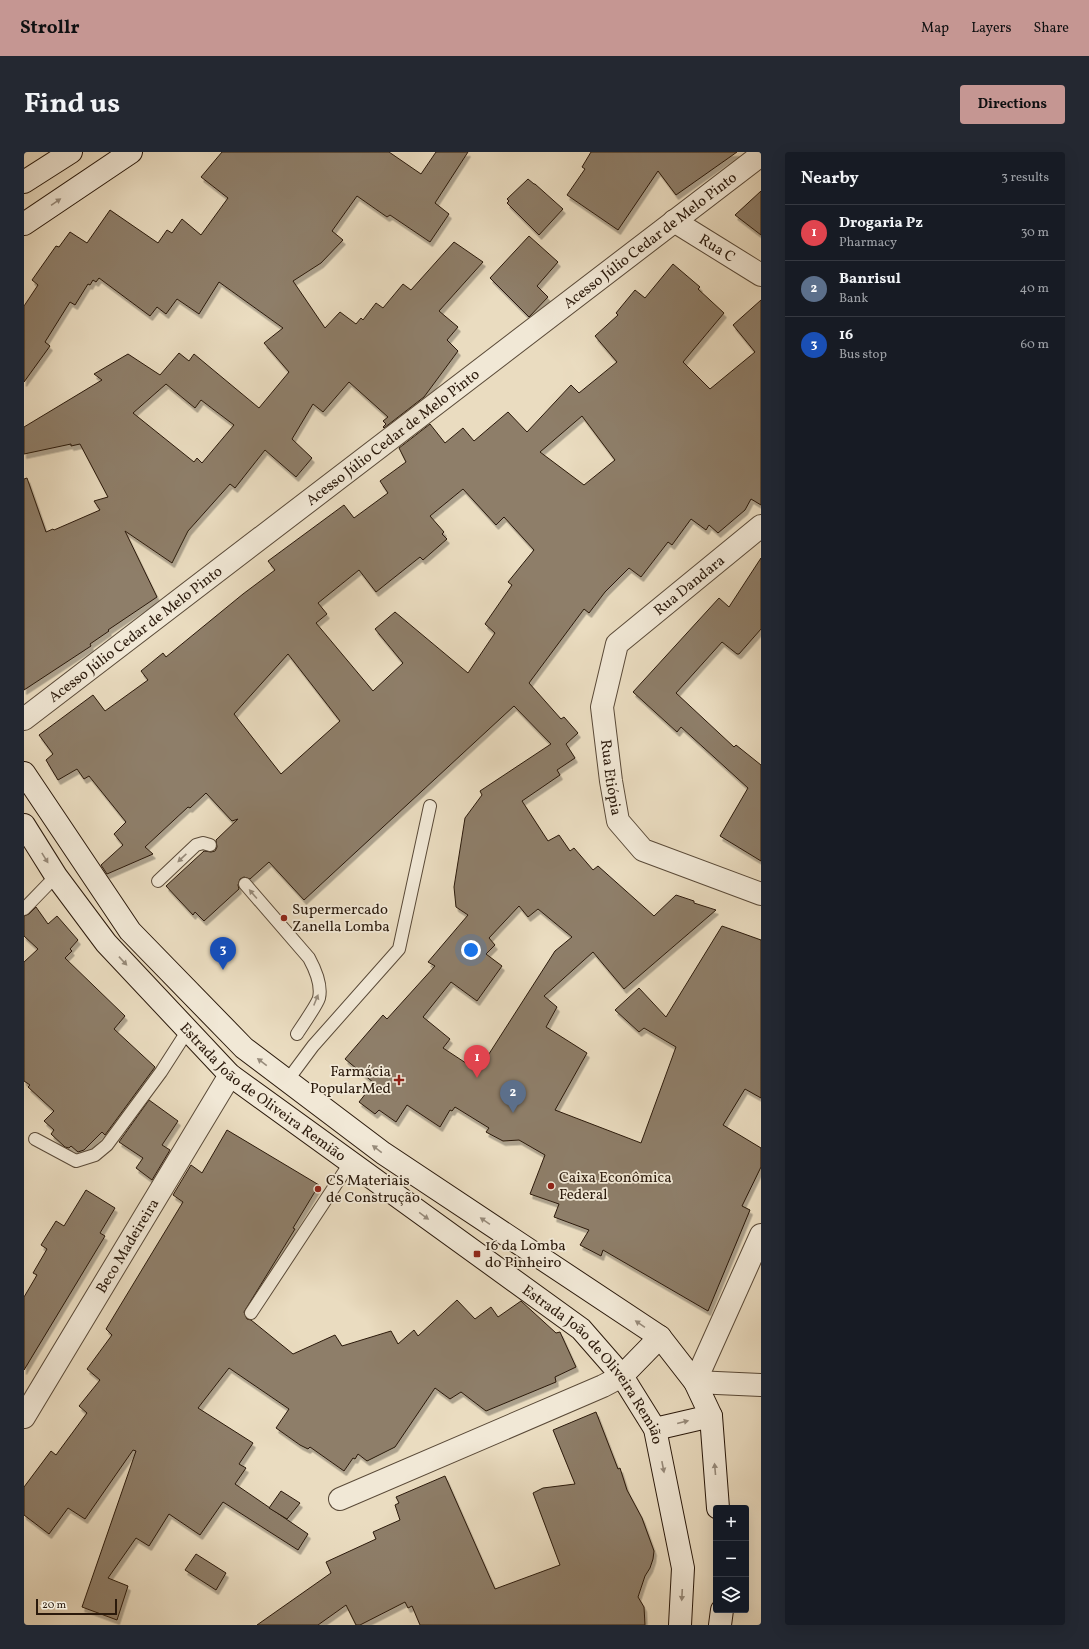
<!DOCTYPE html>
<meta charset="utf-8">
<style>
:root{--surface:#171b24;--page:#242831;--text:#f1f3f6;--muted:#9ea1a6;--line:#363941;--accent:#c59692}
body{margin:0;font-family:Vollkorn,serif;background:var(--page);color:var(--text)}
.controls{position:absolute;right:12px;bottom:12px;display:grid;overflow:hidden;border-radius:4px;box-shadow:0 4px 16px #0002}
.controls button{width:36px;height:36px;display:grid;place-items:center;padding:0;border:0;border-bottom:1px solid var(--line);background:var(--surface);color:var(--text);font:20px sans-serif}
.scale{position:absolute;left:12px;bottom:10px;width:81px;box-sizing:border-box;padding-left:4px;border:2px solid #2a190b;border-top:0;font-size:11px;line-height:14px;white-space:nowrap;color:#2a190b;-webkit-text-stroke:3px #f1e8d6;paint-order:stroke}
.you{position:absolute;left:447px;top:798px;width:14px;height:14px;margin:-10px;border:3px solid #fff;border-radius:50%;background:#1a73e8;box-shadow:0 0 0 6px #1a73e833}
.badge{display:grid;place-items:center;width:26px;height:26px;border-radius:50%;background:var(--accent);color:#fff;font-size:13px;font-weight:700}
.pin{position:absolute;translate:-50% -33px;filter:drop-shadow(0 1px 2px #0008)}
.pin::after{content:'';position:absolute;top:21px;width:14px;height:12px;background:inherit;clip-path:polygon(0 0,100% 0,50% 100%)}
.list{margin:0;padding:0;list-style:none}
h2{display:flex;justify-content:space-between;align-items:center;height:52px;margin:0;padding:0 16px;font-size:17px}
h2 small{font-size:13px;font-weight:400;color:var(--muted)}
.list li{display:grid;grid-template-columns:26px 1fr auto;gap:12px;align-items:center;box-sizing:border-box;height:56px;padding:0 16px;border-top:1px solid var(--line)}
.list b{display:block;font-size:15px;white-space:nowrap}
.list p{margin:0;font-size:13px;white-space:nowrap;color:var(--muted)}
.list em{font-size:13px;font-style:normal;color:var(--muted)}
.icon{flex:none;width:22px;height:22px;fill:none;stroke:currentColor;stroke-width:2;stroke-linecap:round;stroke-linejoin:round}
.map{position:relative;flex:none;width:737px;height:1473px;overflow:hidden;border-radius:4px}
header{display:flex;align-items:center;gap:24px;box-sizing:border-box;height:56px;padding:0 20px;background:var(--accent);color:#111}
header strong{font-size:19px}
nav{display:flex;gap:22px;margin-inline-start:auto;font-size:14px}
.intro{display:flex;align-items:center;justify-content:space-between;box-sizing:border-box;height:96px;padding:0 24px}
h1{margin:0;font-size:28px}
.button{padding:10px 18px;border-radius:4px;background:var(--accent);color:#111;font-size:14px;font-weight:700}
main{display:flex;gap:24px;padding:0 24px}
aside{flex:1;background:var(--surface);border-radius:4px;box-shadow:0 4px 16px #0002}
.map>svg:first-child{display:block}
.building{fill:#8e7e69;stroke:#2a190b;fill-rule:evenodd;filter:url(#shadow)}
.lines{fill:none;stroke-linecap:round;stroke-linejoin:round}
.service-casing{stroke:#5a4a38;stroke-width:14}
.minor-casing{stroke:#5a4a38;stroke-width:24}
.tertiary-casing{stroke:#5a4a38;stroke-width:24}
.secondary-casing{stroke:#2a190b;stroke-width:24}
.service{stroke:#f1e8d6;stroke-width:12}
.minor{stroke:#f1e8d6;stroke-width:22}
.tertiary{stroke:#f1e8d6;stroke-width:22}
.secondary{stroke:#f1e8d6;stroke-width:22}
.oneway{fill:#978b7b}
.poi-dot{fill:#8f2418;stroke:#f1e8d6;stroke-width:1.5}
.labels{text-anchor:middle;stroke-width:3.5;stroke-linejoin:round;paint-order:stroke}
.street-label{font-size:15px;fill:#2a190b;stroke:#f1e8d6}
.poi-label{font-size:15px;fill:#2a190b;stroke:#f1e8d6;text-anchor:start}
</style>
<header>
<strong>Strollr</strong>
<nav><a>Map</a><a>Layers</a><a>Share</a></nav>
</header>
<div class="intro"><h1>Find us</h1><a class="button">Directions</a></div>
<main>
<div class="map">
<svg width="737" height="1473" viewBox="0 0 737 1473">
<defs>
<filter id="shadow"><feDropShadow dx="2.5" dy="4.5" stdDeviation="0" flood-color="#0004"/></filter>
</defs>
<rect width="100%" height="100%" fill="#eadcc0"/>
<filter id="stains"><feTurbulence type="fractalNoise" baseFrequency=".005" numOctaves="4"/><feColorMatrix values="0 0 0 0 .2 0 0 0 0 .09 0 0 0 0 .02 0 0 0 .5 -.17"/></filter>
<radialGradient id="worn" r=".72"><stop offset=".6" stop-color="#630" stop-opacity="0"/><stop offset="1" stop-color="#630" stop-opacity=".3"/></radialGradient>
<g class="building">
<path d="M198 0H365L397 22 412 0H444L411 51 425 62 406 90 366 63 363 65 333 44 308 79 319 88 297 111 269 129 301 176 316 160 332 172 337 166 339 168 352 151 359 156 379 132 387 138 430 90 459 110 415 159 434 175 423 188 434 199 400 245 360 276 359 275 362 272 359 269 364 265 325 230 299 260 289 252 268 287 288 306 272 325 241 298 211 336 206 332 164 379 148 411 101 379 133 445 84 478 85 479 66 492 67 494 0 538V327L3 326 22 380 29 377 30 378 76 358 70 349 84 345 56 292 47 294V292L0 302V275L78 228 70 222 104 202 136 223 155 201 165 209 170 202 235 256 265 220 240 191 259 176 195 130 175 162 153 147 142 162 133 155 126 164 75 126 72 130 69 128 66 133 64 132 51 153 46 150 21 190 26 194 0 230V154L14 133 8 128 32 94 35 95 46 80 63 91 86 58 134 91 143 78 148 81 158 67 177 83 204 46 177 25ZM142 232 171 256 177 248 210 273 178 311 173 306 170 310 109 261Z"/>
<path d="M567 0H713L652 43 634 19 594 78 543 43 561 17 558 15Z"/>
<path d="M504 27 510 32H511L539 57 515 83 483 51 485 49 483 47Z"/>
<path d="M737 39V83L711 63Z"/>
<path d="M505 84 534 110 513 134 524 145 505 165 466 126Z"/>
<path d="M649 112 676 135 674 137 700 161 659 210 686 237 731 200 709 173 737 148V353L727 347 721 358 694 381 685 373 682 378 667 367 648 393 644 390 617 425 605 416 581 440 565 461 560 457 505 531 537 567 540 565 554 581 542 592 551 606 533 618 536 623 498 649 524 689 535 683 546 699 550 696 569 718 574 714 630 764 652 743 670 749V751L692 758 600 837 569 800 520 844 533 855 522 875 563 901 531 958 617 991 652 895 620 876 615 880 591 858 615 836 642 865 698 774 737 788V946L721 937 699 973 737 996V1015L718 1054 726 1058 684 1159 579 1098 577 1104 556 1093 565 1078 530 1065 535 1052 506 1042 521 1003 495 988 479 989 462 980 465 976 431 955 428 959 426 958 416 975 383 953 372 970 355 958 351 962 335 950 350 931 321 907 359 863 363 867 411 814 404 810 444 763 432 755 430 735 441 666 458 643 456 639 527 592 490 554 280 748 245 710 226 727 220 725 216 727 214 733 215 737 180 769 171 760 169 763 142 734 180 699 187 700 191 699 193 695 192 688 214 667 208 669 182 641 166 656 164 655 121 695 129 702 83 722 77 713 99 693 90 682 102 670 65 624 60 627 53 617 34 628 22 608 29 602 15 583 69 543 81 559 124 528 117 519 139 501 142 505 219 442 251 418 244 409 320 353 330 366 364 341 356 329 382 310 375 296 406 272 421 291 439 276 450 289 484 260 503 280 547 233 555 241 593 210 571 184 594 163 592 161 611 138 621 146ZM558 264 591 308 560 333 516 300ZM439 337 472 373 480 365 510 398 484 430 488 433 461 472 471 481 444 521 371 460 351 477 379 511 349 539 292 471 303 462 294 451 335 418 352 440 396 405 399 408 423 387 418 382 420 380 406 364ZM264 502 316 569 257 622 210 562ZM495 754 504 765 514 757 548 785 531 799 454 919 419 896 426 887 399 865 427 830 453 849 478 814 462 802 471 793 465 786Z"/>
<path d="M737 406V477L715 502H713L698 490 652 541 710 595 712 593 737 613V709L696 684 724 636 657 575 653 580 609 540 695 446 705 455Z"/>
<path d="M12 755 24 772 33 764 54 788 46 797 48 799 41 806 101 864 90 877 131 915 81 983 78 980 60 998 54 1000 47 994 45 996 41 995 27 982 30 978 20 969 30 959 4 935 6 933 0 929V810L14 797 0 784V764L5 762Z"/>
<path d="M125 948 154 969 138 993 146 998 128 1028 112 1016 119 1006 95 990Z"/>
<path d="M203 978 295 1033 269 1076 271 1077 220 1160 223 1167 227 1168 269 1202 311 1183 318 1194 367 1179 374 1192 390 1178 394 1184 433 1148 451 1167 467 1155 474 1165 497 1149 532 1181 536 1180 552 1215 531 1225 532 1230 462 1259 437 1240 426 1247 411 1236 371 1295 343 1309 334 1302 331 1307 329 1306 320 1319 286 1295 284 1297 276 1293 252 1276 265 1257 205 1216 174 1256 229 1291 215 1312 222 1316 211 1332 284 1382 274 1398 199 1350 176 1383 145 1362 125 1394 112 1386 84 1426 104 1434 93 1468 58 1455 112 1299 109 1298 61 1367 44 1356 25 1382 0 1363V1335L27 1299 32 1303 63 1261 55 1254 76 1228 63 1217 88 1183 82 1177 159 1050 149 1043 167 1013 178 1021Z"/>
<path d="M62 1038 91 1056 76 1081 81 1084 0 1218V1145L13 1123 9 1121 23 1097 17 1093 32 1069 40 1074Z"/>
<path d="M572 1260 594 1317 596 1316 603 1338 618 1366 630 1399 629 1407 626 1416 621 1424 614 1445 620 1455 621 1473H396L388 1454 384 1456 381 1450 336 1473H332L322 1453 294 1473H233L307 1421 302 1410 352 1387 349 1380 376 1368 371 1353 375 1351 372 1345 421 1324 471 1437 536 1413 509 1341 519 1336 551 1332 529 1278Z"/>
<path d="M257 1339 276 1351 263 1367 245 1356Z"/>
<path d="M172 1402 202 1421 192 1438 161 1418Z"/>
</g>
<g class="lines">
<defs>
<g id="service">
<path d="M134 729 172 693 179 691 186 693"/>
<path d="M221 732 285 806C291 817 298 833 295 846 293 853 278 874 273 882"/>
<path d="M0 757 32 724"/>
<path d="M263 929 289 894 375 797 406 654"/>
<path d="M11 987 52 1009 71 1003 83 993 137 920 164 878"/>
<path d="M227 1161 326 1011"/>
</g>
<g id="minor">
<path id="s1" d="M650 69 737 123"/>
<path id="s2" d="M737 374 593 492 578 555 587 629 594 669 619 698 737 742"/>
<path id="s3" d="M0 567 737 3"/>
<path d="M671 1230 737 1083"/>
<path id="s4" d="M0 1265 206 923"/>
<path d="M316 1347 579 1234 598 1224"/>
</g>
<path id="tertiary" d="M671 1230 737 1233"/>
<g id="secondary">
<path d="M0 30 47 0"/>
<path d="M0 72 107 0"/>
<path d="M0 621 106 779 220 896 359 1001 636 1185 671 1230 687 1264 694 1356"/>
<path id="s5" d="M0 673 32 724 82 791 206 923 557 1177 598 1224 631 1277 659 1416 656 1473"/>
<path d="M598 1224 636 1185"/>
<path d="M631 1277 687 1264"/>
<path d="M696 1473 698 1458"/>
</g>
</defs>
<use href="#service" class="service-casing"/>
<use href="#minor" class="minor-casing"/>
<use href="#tertiary" class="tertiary-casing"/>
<use href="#secondary" class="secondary-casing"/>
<use href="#service" class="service"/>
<use href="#minor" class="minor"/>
<use href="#tertiary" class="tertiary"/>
<use href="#secondary" class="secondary"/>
</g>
<defs><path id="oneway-solid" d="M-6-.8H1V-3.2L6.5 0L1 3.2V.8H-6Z"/></defs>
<g class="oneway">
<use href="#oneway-solid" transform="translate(32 50) rotate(-34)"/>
<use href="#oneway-solid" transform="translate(21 706) rotate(58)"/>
<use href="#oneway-solid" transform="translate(158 706) rotate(137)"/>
<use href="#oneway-solid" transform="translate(229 742) rotate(-131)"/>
<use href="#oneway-solid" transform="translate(99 809) rotate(47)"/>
<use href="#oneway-solid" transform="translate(292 848) rotate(-68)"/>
<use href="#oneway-solid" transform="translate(238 910) rotate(-143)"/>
<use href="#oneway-solid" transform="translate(353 997) rotate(-143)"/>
<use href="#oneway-solid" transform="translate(400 1064) rotate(36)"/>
<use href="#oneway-solid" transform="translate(461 1069) rotate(-146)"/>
<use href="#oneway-solid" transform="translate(616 1172) rotate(-146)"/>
<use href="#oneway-solid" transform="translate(659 1270) rotate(-14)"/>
<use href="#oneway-solid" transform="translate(639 1315) rotate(79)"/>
<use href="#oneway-solid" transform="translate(691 1317) rotate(-95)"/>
<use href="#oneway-solid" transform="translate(658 1443) rotate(93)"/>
</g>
<g class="poi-dot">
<circle cx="260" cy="766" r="4"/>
<path d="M373 922h4v4h4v4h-4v4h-4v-4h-4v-4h4z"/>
<circle cx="527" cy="1034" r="4"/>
<circle cx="294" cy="1037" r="4"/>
<rect x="449" y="1098" width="8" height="8" rx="2"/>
</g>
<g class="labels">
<g class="street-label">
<text dy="5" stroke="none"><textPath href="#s3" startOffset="788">Acesso Júlio Cedar de Melo Pinto</textPath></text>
<text dy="5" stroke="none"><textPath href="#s1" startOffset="51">Rua C</textPath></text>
<text dy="5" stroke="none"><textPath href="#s3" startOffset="464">Acesso Júlio Cedar de Melo Pinto</textPath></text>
<text transform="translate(665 433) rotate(-39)" y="5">Rua Dandara</text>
<text dy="5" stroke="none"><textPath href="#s3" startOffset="140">Acesso Júlio Cedar de Melo Pinto</textPath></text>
<text dy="5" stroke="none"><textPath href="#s2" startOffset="322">Rua Etiópia</textPath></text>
<text dy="5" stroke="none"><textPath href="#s5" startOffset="361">Estrada João de Oliveira Remião</textPath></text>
<text dy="5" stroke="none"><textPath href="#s4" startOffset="200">Beco Madeireira</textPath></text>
<text dy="5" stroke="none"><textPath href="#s5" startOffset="793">Estrada João de Oliveira Remião</textPath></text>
</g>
<g class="poi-label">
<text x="268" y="762">Supermercado<tspan x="268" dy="17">Zanella Lomba</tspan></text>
<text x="367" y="924" text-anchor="end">Farmácia<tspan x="367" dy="17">PopularMed</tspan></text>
<text x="535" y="1030">Caixa Econômica<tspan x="535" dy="17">Federal</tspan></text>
<text x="302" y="1033">CS Materiais<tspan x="302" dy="17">de Construção</tspan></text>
<text x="461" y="1098">16 da Lomba<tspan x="461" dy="17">do Pinheiro</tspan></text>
</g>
</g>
<rect width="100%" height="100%" filter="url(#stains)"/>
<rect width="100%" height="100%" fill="url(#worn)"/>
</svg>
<div class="controls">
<button>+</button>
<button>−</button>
<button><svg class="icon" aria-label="layers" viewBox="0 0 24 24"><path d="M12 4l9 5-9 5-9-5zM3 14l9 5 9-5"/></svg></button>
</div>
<div class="scale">20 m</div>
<div class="you"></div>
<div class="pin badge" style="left:453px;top:926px;background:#e0444e">1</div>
<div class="pin badge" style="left:489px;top:961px;background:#5c6f8a">2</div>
<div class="pin badge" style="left:199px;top:818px;background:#1a4fb4">3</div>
</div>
<aside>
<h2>Nearby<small>3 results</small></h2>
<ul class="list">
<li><span class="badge" style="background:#e0444e">1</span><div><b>Drogaria Pz</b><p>Pharmacy</p></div><em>30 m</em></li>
<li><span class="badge" style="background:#5c6f8a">2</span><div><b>Banrisul</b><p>Bank</p></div><em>40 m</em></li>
<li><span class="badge" style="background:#1a4fb4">3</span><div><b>16</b><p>Bus stop</p></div><em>60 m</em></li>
</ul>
</aside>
</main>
